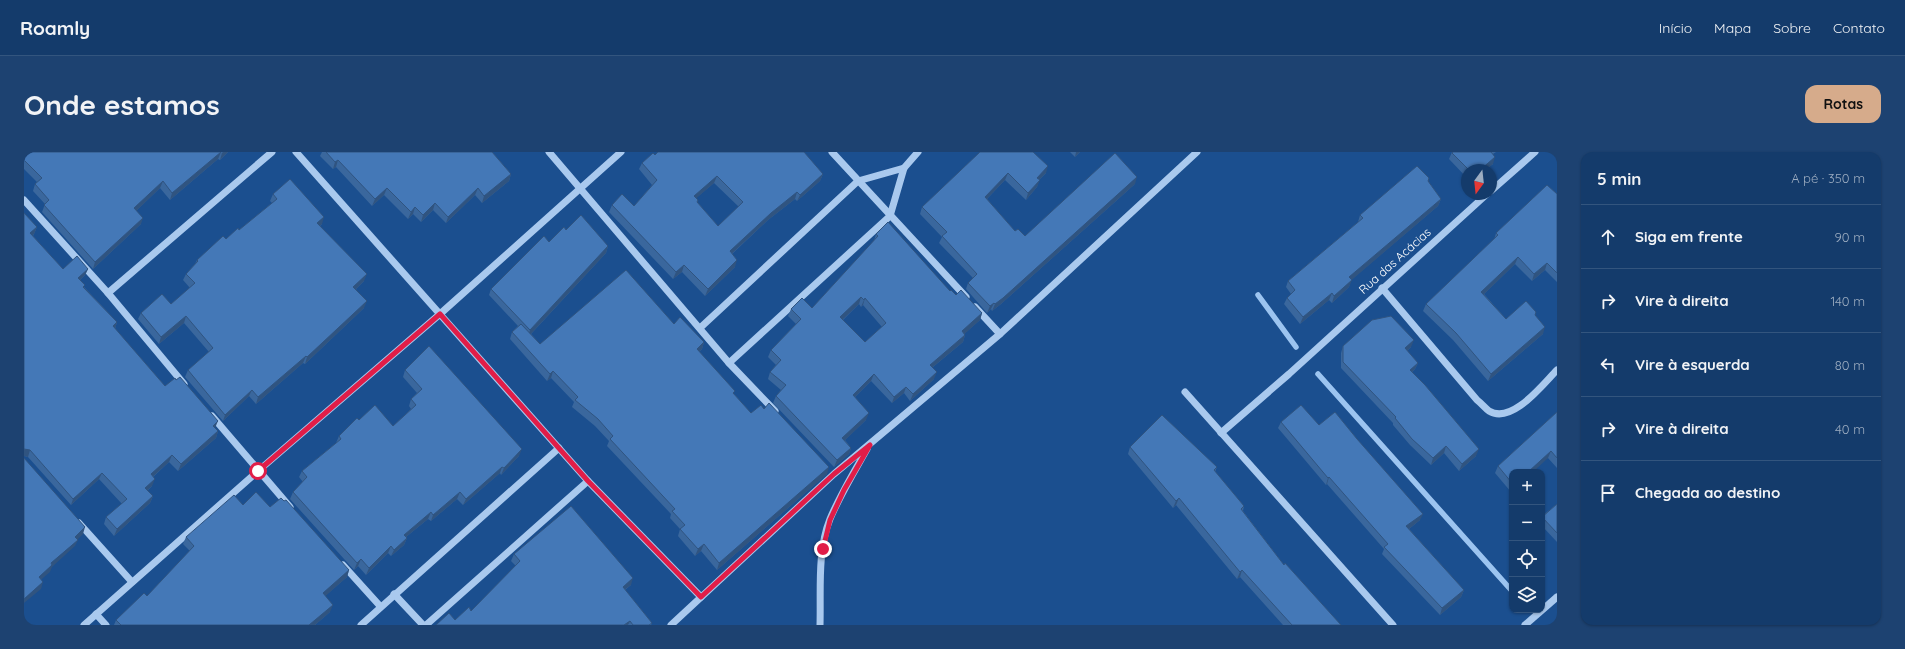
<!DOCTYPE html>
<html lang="pt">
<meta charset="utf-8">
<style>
:root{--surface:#143b6b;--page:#1d4271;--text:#f1f3f6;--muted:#9dadc1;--line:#33557e;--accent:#d6ab8b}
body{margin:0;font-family:Quicksand,sans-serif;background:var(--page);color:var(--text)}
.controls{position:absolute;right:12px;bottom:12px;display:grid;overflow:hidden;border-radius:8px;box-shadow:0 1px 3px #0004}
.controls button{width:36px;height:36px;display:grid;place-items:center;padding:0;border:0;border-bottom:1px solid var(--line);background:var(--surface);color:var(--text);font:20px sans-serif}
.compass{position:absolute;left:1437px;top:12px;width:36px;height:36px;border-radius:50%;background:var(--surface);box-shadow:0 1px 3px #0004;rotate:195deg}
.stop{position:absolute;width:12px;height:12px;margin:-9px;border:3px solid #e11d48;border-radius:50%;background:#fff}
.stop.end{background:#e11d48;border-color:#fff;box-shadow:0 1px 4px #0008}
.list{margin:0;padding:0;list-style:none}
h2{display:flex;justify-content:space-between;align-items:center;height:52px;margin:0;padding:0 16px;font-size:17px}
h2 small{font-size:13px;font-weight:400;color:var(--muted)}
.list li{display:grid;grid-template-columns:26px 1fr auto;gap:12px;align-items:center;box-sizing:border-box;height:64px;padding:0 16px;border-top:1px solid var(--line)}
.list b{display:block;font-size:15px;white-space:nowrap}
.list em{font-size:13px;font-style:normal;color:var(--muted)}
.icon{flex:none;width:22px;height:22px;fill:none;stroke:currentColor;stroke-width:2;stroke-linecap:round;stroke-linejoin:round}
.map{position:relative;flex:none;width:1533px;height:473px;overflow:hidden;border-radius:12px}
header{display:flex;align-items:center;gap:24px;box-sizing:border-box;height:56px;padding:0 20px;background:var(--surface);border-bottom:1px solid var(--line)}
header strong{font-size:19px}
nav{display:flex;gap:22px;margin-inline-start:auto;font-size:14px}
.intro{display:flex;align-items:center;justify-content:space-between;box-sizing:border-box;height:96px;padding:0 24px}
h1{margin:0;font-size:28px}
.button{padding:10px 18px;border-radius:12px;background:var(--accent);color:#111;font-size:14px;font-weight:700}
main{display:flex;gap:24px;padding:0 24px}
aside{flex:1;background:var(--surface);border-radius:12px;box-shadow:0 1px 3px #0004}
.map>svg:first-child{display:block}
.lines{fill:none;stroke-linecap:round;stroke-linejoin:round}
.stream{stroke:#9cc4f0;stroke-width:5.5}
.minor{stroke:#a9c9ee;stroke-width:7}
.wall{fill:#3a679d;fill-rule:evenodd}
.shaded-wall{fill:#305480}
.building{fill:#4478b7;stroke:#305480;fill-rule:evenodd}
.route{stroke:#e11d48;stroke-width:5}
.labels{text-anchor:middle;stroke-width:3;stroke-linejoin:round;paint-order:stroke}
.street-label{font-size:12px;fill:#fff;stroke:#1b4f8f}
</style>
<header>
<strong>Roamly</strong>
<nav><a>Início</a><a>Mapa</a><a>Sobre</a><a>Contato</a></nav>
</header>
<div class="intro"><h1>Onde estamos</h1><a class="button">Rotas</a></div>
<main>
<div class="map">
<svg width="1533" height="473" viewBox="0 0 1533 473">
<rect width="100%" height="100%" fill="#1b4f8f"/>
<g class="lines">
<g class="stream">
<path d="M1234 143 1272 195"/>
<path d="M1294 222 1488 439"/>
</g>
<g class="minor">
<path d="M272 0 564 329 677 445"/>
<path d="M525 0 705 211 751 259"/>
<path d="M808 0 942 145"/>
<path d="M1467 39 1511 0"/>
<path d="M0 48 84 141 160 232"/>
<path d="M1358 136 1453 248C1457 251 1461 256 1465 259 1488 273 1519 232 1533 218"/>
<path d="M84 141 248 0"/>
<path d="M951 155 976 182"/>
<path d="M676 176 834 29 880 16"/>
<path d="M705 211 866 64 880 16 894 0"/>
<path d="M1161 240 1369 473"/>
<path d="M188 264 266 355"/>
<path d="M1197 281 1265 222 1463 42"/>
<path d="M55 371 108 430"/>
<path d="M319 413 356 454"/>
<path d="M370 442 399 473"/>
<path d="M72 462 82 473"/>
<path d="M60 473 234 319 416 162 597 0"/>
<path d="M337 473 535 296"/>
<path d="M402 473 564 329"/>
<path d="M647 473 810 322 976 182 1173 0"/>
<path d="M796 473C797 439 793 399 806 367 816 343 830 320 843 297"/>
<path d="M1501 473 1533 445"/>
</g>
</g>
<g class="wall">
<path d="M0 0H204L196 8 194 7 146 48 136 36 112 59 117 72 69 117 18 60 21 52 9 39 11 32 13 30 0 17Z"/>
<path d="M298 0H468L487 22 485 29 458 51 451 43 422 71 409 58 397 70 389 62 384 67 360 43 348 54 312 15 309 17 296 4Z"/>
<path d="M1046 0H1056L1051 5Z"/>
<path d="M1428 0H1472L1469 2V12L1461 18H1443V26L1425 7Z"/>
<path d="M1011 2 1022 21 1015 28 1013 35 1002 48 981 28 963 47 991 79 1001 84 1111 32 977 152 968 159 967 157 963 161 942 137 944 131 949 126 915 91 918 85 896 62 898 55Z"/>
<path d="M618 11 799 22 796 29 773 49 771 47 744 68 708 102 711 115 681 144 658 120 649 127 585 60 588 53 610 54 628 33 615 17ZM690 31 715 55 694 74 674 51 672 46Z"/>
<path d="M1404 29 1417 47 1414 54 1327 128 1325 135 1308 151 1305 148 1276 172 1260 152 1263 146 1267 142 1262 135 1264 129 1334 70 1336 63Z"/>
<path d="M249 42 298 72 296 74 340 129 332 137 340 156 281 212 279 211 232 252 225 244 199 269 161 225 164 218 185 200 160 171 135 192 114 167 117 161 147 152 166 136 159 128 162 122 171 112 173 108 215 78 248 51 246 49Z"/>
<path d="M1533 42V130L1521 118 1508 129 1491 112 1460 142 1482 167 1511 163 1519 182 1464 229 1429 188 1399 159 1402 152 1470 88 1472 81Z"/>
<path d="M0 61 13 75 10 82 9 84 39 117H64L61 123 56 128 60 135 93 170 91 177 141 234 191 276 194 279 192 286 154 319 145 310 129 325 128 334 123 339 129 344 126 351 90 384 80 372 82 365 98 352 75 327 47 353 4 305 0 304Z"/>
<path d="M542 78 584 94 582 101 507 182 516 192 650 172 680 190 678 197 675 200 710 242 727 261 740 257 803 322 693 418 677 399 671 404 654 384 656 377 646 366 647 362 583 294 585 289 571 274 548 255 550 250 527 226 523 229 486 187 488 180 494 174 465 143 467 137 525 90Z"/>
<path d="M852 82 926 139 958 161 956 168 940 182 941 183 939 190 909 215 910 227 886 249 880 241 868 251 847 229 831 245 842 268 821 288 827 296 825 302 810 315 749 251 752 244 757 238 744 227 746 220 752 213 744 205 747 198 772 172 764 164 767 157 788 156 850 89ZM835 152 837 155 839 153 858 175 841 190 819 168Z"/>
<path d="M1319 194 1387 195 1383 199 1394 211 1391 217 1388 220 1452 304 1435 319 1420 301 1407 313 1386 293 1369 273V271L1317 216V201Z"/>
<path d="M381 218 495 304 477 323 476 321 439 353 433 347 407 369 404 367 382 385 383 386 380 393 367 404 364 401 342 423 334 414 330 418 266 347 269 340 279 330 275 325 278 319 312 291 315 284 335 268 369 274 387 257 385 254 387 247 393 241 379 225Z"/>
<path d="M1533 260V316L1524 306 1488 320V339L1487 340 1471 321 1474 314Z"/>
<path d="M1257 270 1295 273 1396 368 1385 377 1440 438 1437 445 1416 463 1358 402 1360 397 1303 332 1302 333 1254 276Z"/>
<path d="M1106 295 1193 315 1191 320 1220 354 1219 359 1260 413 1317 473H1259L1216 425 1213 427 1152 353 1149 356 1104 302Z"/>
<path d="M1533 352V390L1518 374V364Z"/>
<path d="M219 353 246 355 325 418 323 425 301 444 306 460 291 473H90L92 468 123 444 166 399 159 392 162 385Z"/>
<path d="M490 402 607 433 601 438 628 471 627 473H412L431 468 447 459 492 414 487 409Z"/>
</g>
<g class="shaded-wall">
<path d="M197 0 194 7 146 48 148 41Z"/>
<path d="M199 0H204L196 8 198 1Z"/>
<path d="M1052 0H1056L1051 5Z"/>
<path d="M1471 5 1469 12 1461 18H1456Z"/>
<path d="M314 8 312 15 309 17 311 10Z"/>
<path d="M1024 14 1022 21 1011 32 1013 26Z"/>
<path d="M984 21 981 28 958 52 961 45Z"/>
<path d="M487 22 485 29 458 51 460 44Z"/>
<path d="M799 22 796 29 773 49 776 43Z"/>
<path d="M693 24 690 31 668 50 670 44Z"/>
<path d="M1113 25 1111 32 977 152 968 159 971 152Z"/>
<path d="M1016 28 1013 35 1002 48 1004 41Z"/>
<path d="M139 29 136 36 108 63 110 56Z"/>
<path d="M363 36 360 43 348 54 351 47Z"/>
<path d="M454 36 451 43 422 71 424 65Z"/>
<path d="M773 40 771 47 744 68 703 106 706 99 747 61Z"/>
<path d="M1417 47 1414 54 1323 132 1325 125Z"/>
<path d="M411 51 409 58 397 70 399 63Z"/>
<path d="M391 55 389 62 384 67 387 60Z"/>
<path d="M300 65 298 72 291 78 293 71Z"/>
<path d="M119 66 117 72 69 117 71 110Z"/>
<path d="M13 75 10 82 4 88 6 81Z"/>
<path d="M584 94 582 101 504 185 506 178Z"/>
<path d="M1494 105 1491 112 1455 147 1457 140Z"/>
<path d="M713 108 711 115 681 144 684 137Z"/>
<path d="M1523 111 1521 118 1508 129 1510 122Z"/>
<path d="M660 113 658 120 649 127 652 120Z"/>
<path d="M64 117 61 123 51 133 54 126Z"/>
<path d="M343 122 340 129 327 142 329 135Z"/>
<path d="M1328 128 1325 135 1308 151 1310 144Z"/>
<path d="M1308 141 1305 148 1276 172 1279 165Z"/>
<path d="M837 145 835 152 814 172 816 165Z"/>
<path d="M841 146 839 153 837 155 840 148Z"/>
<path d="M343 149 340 156 281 212 283 205Z"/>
<path d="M970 151 967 157 963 161 966 154Z"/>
<path d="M958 161 956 168 936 186 938 179Z"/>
<path d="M162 164 160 171 135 192 137 185Z"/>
<path d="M93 170 91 177 89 174Z"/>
<path d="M1521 175 1519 182 1464 229 1467 222Z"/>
<path d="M941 183 939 190 904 219 906 213Z"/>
<path d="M1390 188 1387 195 1379 203 1381 196Z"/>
<path d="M680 190 678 197 670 204 673 197Z"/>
<path d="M282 204 279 211 232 252 234 245Z"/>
<path d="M1394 211 1391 217 1383 225 1386 218Z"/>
<path d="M529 219 527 226 523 229 526 222Z"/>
<path d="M913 220 910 227 886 249 889 242Z"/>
<path d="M850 222 847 229 826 250 829 243Z"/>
<path d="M882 235 880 241 868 251 870 245Z"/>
<path d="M228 238 225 244 199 269 201 263Z"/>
<path d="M845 261 842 268 816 293 818 286Z"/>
<path d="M194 269 191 276 189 274Z"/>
<path d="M194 279 192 286 154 319 157 312Z"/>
<path d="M1422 294 1420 301 1407 313 1409 306Z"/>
<path d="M827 296 825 302 810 315 813 308Z"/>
<path d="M0 297 6 298 4 305 0 304Z"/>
<path d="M498 297 495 304 477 323 480 316Z"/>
<path d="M1455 297 1452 304 1435 319 1438 312Z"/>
<path d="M1527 299 1524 306 1509 320H1504Z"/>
<path d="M148 303 145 310 124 329 127 322Z"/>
<path d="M478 315 476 321 439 353 442 347Z"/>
<path d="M805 315 803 322 693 418 695 411Z"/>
<path d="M78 321 75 327 47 353 49 347Z"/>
<path d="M1305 325 1303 332 1302 333 1304 326Z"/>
<path d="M131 327 128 334 118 343 121 336Z"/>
<path d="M436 340 433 347 407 369 409 363Z"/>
<path d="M129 344 126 351 90 384 93 377Z"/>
<path d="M1155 346 1152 353 1149 356 1152 349Z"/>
<path d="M407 360 404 367 377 389 380 383Z"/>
<path d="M1399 362 1396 368 1380 381 1382 374Z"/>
<path d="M61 375 59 382 49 392 51 385Z"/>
<path d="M383 386 380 393 367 404 370 398Z"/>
<path d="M54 388 51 394 28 415 26 420 12 432 15 425 27 411Z"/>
<path d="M680 392 677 399 671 404 674 397Z"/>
<path d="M367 394 364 401 342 423 345 416Z"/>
<path d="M337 407 334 414 330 418 333 411Z"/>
<path d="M325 418 323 425 297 448 299 441Z"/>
<path d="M1218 418 1216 425 1213 427 1216 420Z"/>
<path d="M609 426 607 433 596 441 599 435Z"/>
<path d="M19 430 17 437 0 451V447Z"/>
<path d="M1440 438 1437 445 1416 463 1418 456Z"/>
<path d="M309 453 306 460 291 473H285Z"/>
<path d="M606 469 604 473H600Z"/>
</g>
<g class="building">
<path d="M0 0H197L148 41 139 29 110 56 119 66 71 110 20 53 25 48 11 32 18 26 0 8Z"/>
<path d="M302 0H468L487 22 460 44 454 36 424 65 411 51 399 63 391 55 387 60 363 36 351 47 314 8 311 10Z"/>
<path d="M634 0H780L799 22 776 43 773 40 747 61 706 99 713 108 684 137 660 113 652 120 588 53 598 42 610 54 633 28 618 11 629 1 631 3ZM693 24 719 50 694 74 673 50 674 48 670 44Z"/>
<path d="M956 0H1009L1024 14 1013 26 1016 28 1004 41 984 21 961 45 991 79 994 77 1001 84 1091 1 1113 25 979 146 971 152 970 151 966 154 944 131 953 122 918 84 923 80 898 55Z"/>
<path d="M1429 0H1467L1471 5 1456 18H1445L1428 1Z"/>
<path d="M1393 14 1405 26 1404 29 1417 47 1325 125 1328 128 1310 144 1308 141 1279 165 1263 146 1271 138 1264 129 1339 66 1336 63Z"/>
<path d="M266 27 300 65 293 71 343 122 329 135 343 149 283 205 282 204 234 245 228 238 201 263 164 218 189 196 162 164 137 185 117 161 138 142 147 152 171 131 162 122 174 109 173 108 199 84 202 87 214 76 215 78 253 47 249 42Z"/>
<path d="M1523 33 1533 42V121L1523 111 1510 122 1494 105 1457 140 1482 167 1502 149 1512 160 1511 163 1521 175 1467 222 1432 181 1402 152 1474 83 1472 81Z"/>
<path d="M0 61 13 75 6 81 39 117 53 104 64 117 54 126 61 133 59 135 93 170 89 174 141 234 151 226 152 228 156 225 194 269 189 274 194 279 157 312 148 303 127 322 131 327 121 336 129 344 93 377 82 365 103 347 78 321 49 347 6 298 0 297Z"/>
<path d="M557 63 584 94 506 178 467 137 520 84 525 90 540 75 542 78Z"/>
<path d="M864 70 926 139 927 138 932 143 937 138 958 161 938 179 941 183 906 213 913 220 889 242 882 235 870 245 850 222 829 243 845 261 818 286 827 296 813 308 752 244 762 233 746 220 757 208 747 198 777 167 767 157 778 146 788 156 854 84 852 82ZM837 145 840 148 841 146 862 171 841 190 816 165Z"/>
<path d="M602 118 650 172 656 165 680 190 673 197 711 239 709 241 727 261 737 253 740 257 745 251 805 315 695 411 680 392 674 397 656 377 661 373 648 359 651 357 586 287 589 284 574 267 551 248 554 245 529 219 526 222 488 180 497 172 516 192Z"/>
<path d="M1367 164 1390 188 1381 196 1394 211 1386 218 1401 233 1455 297 1438 312 1422 294 1409 306 1388 287 1371 266 1372 265 1319 210V194L1348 168Z"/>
<path d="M405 194 498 297 480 316 478 315 442 347 436 340 409 363 407 360 380 383 383 386 370 398 367 394 345 416 337 407 333 411 269 340 283 325 278 319 317 287 315 284 333 266 335 268 351 253 369 274 392 253 387 247 398 237 381 218Z"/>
<path d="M1277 253 1295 273 1311 260 1333 287 1399 362 1382 374 1440 438 1418 456 1360 395 1364 392 1305 325 1304 326 1257 270Z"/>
<path d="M1533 260V306L1527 299 1504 320H1488V331L1474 314Z"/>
<path d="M1138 263 1193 315 1190 318 1220 354 1217 357 1260 413 1261 411 1317 473H1268L1218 418 1216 420 1155 346 1152 349 1106 295Z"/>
<path d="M0 306 61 375 51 385 54 388 27 411 28 413 15 425 19 430 0 447Z"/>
<path d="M232 340 246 355 257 346 260 349 262 348 325 418 299 441 309 453 285 473H97L92 468 120 441 123 444 170 394 162 385 210 343 219 353Z"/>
<path d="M1533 352V381L1518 365Z"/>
<path d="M547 354 609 426 599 435 628 471 625 473H609L606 469 600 473H412L425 461 431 468 445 455 447 459 496 409 490 402Z"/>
</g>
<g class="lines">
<path class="route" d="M234 319 416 162 564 329 677 445 810 322 846 293 820 338 806 368 799 397"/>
</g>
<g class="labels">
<g class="street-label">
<text transform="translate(1371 109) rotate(-42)" y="4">Rua das Acácias</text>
</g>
</g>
</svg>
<div class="controls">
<button>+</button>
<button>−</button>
<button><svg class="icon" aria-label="locate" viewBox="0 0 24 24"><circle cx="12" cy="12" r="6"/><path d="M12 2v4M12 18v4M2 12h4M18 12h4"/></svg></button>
<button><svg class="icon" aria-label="layers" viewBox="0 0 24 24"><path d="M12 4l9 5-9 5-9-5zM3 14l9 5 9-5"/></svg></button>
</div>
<svg class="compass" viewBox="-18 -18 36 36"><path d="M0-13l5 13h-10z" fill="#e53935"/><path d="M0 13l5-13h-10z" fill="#9dadc1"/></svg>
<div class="stop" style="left:234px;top:319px"></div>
<div class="stop end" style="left:799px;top:397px"></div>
</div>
<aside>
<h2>5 min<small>A pé · 350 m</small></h2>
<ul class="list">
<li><svg class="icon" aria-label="ahead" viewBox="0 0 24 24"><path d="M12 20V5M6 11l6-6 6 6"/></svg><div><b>Siga em frente</b></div><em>90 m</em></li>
<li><svg class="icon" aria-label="right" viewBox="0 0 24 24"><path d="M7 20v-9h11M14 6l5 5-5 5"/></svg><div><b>Vire à direita</b></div><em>140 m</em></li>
<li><svg class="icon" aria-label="left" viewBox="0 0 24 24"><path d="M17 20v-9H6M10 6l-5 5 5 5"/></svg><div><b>Vire à esquerda</b></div><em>80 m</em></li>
<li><svg class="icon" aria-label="right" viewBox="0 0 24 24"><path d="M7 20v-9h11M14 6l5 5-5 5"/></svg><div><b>Vire à direita</b></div><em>40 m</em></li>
<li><svg class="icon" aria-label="arrive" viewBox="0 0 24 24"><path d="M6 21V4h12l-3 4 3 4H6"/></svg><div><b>Chegada ao destino</b></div></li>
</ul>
</aside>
</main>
